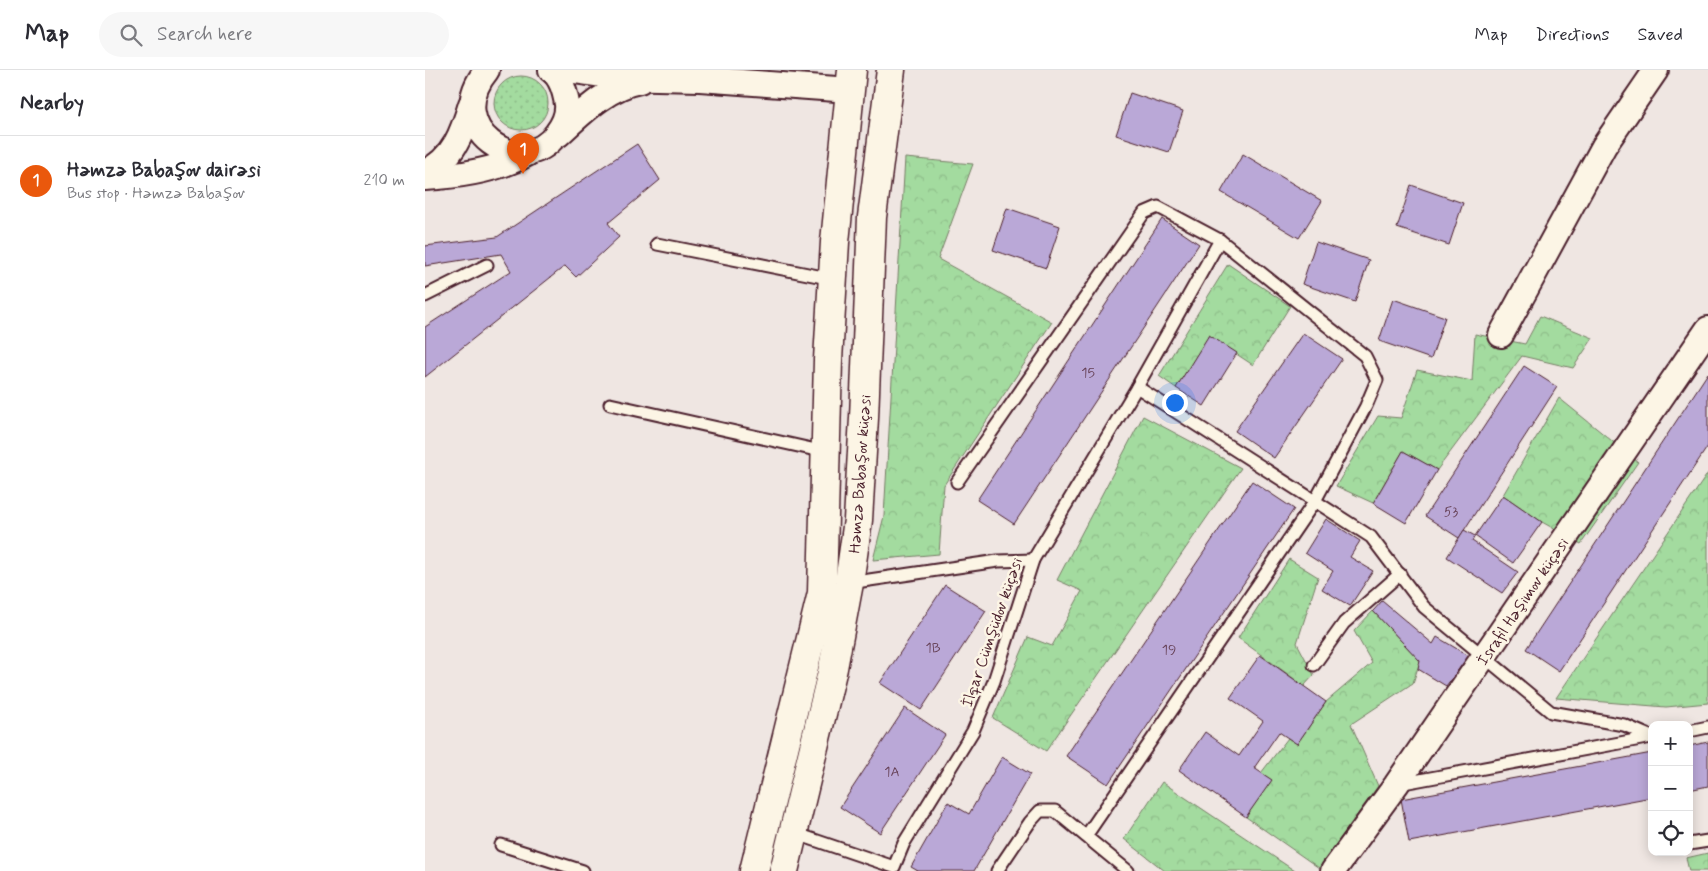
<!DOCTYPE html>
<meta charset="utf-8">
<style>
:root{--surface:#fff;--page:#f7f7f7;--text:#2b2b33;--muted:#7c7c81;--line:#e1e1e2;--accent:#ea580c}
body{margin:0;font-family:Mynerve,sans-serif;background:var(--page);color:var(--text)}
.controls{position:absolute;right:15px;bottom:15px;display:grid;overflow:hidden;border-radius:10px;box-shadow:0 2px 12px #0003}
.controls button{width:45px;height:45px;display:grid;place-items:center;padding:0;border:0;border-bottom:1px solid var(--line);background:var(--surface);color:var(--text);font:25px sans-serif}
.you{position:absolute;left:749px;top:332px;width:18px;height:18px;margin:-12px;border:4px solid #fff;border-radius:50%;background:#1a73e8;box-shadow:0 0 0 8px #1a73e833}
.badge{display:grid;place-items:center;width:32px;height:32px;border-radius:50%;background:var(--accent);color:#fff;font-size:16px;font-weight:700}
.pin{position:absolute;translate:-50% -41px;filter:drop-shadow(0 1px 2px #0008)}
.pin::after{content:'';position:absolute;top:26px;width:18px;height:15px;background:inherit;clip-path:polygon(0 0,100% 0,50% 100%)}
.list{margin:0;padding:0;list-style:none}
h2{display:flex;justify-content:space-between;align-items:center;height:65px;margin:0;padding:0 20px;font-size:21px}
h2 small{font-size:16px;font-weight:400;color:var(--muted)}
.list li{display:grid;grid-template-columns:32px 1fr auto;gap:15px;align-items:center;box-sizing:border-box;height:90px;padding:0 20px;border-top:1px solid var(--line)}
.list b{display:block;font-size:19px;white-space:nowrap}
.list p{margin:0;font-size:16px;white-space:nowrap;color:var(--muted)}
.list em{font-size:16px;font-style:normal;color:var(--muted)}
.icon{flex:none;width:28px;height:28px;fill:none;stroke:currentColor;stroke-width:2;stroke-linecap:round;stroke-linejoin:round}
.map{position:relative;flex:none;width:1283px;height:801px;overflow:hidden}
header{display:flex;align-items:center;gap:30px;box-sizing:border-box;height:70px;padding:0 25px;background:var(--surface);border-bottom:1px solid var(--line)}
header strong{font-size:24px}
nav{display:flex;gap:28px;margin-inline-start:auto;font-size:18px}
.search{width:350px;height:45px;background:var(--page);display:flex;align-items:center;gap:12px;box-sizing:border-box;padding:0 18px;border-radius:28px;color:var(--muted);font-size:19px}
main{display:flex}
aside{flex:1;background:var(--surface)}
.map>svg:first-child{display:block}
.grass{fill:url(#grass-dots);stroke:#767d65}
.forest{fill:url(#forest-crowns);stroke:#767d65}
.building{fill:#baa8d7;stroke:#4a1f2b}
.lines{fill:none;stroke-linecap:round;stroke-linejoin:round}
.service-casing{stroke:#4a1f2b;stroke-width:15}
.minor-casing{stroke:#4a1f2b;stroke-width:28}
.tertiary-casing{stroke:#4a1f2b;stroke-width:31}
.service{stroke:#fcf5e5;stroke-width:11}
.minor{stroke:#fcf5e5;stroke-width:24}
.tertiary{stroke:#fcf5e5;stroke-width:28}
.labels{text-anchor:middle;stroke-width:5;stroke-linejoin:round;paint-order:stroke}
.number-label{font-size:14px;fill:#664156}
.street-label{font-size:16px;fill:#4a1f2b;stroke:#fcf5e5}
</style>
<header>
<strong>Map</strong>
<div class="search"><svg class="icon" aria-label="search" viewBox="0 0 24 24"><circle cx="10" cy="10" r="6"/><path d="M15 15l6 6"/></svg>Search here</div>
<nav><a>Map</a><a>Directions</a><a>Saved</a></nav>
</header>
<main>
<aside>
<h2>Nearby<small></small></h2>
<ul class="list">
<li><span class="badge">1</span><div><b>Həmzə Babaşov dairəsi</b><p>Bus stop · Həmzə Babaşov</p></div><em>210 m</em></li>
</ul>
</aside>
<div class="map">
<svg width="1283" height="801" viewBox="0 0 1283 801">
<defs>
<pattern id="grass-dots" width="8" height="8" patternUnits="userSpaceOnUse" patternTransform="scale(1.25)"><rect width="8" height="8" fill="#a3db9f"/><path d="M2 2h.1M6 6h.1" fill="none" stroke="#8ebc89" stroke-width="1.8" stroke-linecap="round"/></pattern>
<pattern id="forest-crowns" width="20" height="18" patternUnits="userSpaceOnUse" patternTransform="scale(1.25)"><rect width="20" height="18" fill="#a3db9f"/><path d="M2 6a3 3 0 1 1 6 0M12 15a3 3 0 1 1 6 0" fill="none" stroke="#8ebc89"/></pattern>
</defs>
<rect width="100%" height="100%" fill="#efe6e2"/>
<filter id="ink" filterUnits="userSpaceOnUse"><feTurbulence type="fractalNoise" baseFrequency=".02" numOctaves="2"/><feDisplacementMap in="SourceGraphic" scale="10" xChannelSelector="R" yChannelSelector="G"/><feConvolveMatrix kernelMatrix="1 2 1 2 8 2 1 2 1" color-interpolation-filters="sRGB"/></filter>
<g filter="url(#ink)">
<circle class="grass" cx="96" cy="33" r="27"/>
<g class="forest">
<path d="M480 88 548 94 513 189 627 252 519 415 514 484 448 490 459 446Z"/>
<path d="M803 194 865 236 828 295 784 266 751 318 734 306Z"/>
<path d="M1115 246 1168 268 1148 298 1097 286 1012 400 978 381 948 433 911 416 953 346 976 348 992 300 1047 311 1050 264 1100 274Z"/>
<path d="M1134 328 1213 392 1156 474 1117 452 1078 425Z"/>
<path d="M718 346 816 398 621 681 568 648 603 567 627 576 657 521 632 510Z"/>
<path d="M1283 403V633L1241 637 1131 628Z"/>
<path d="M864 489 893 507 872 573 889 605 879 616 813 568Z"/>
<path d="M948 541 995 591 988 613 926 654 953 716 894 798 821 747 846 710 836 703 863 668 872 674 901 632 947 593 929 561Z"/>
<path d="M737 712 870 801H740L699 769Z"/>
<path d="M1283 783V801H1264L1261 788Z"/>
</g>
<g class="building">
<path d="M705 23 758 41 744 82 691 65Z"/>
<path d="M212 74 235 110 183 153 194 167 151 207 140 196 0 307V257L86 201 76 184 0 196V176L72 167Z"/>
<path d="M818 84 897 131 874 168 796 122Z"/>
<path d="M986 115 1038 133 1024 175 972 158Z"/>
<path d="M582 138 635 156 621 198 568 180Z"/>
<path d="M737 149 774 174 589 454 552 430Z"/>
<path d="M891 172 944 190 930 232 877 214Z"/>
<path d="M968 229 1020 247 1006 289 954 271Z"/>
<path d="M878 263 917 289 849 388 810 361Z"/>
<path d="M784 265 812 283 779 336 751 318Z"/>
<path d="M1099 296 1132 317 1034 468 1000 446Z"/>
<path d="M1283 303V376L1134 601 1101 579Z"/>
<path d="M978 381 1012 400 981 453 948 433Z"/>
<path d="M827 411 869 439 683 714 641 686Z"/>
<path d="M1078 425 1117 452 1088 493 1050 466Z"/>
<path d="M901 449 935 471 925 487 948 501 925 536 897 519 908 501 880 483Z"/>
<path d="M1039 460 1050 466 1047 471 1093 502 1077 523 1022 487Z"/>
<path d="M520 515 561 541 496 640 455 613Z"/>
<path d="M957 531 1008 574 1012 567 1044 586 1021 616 993 599 995 591 948 541Z"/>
<path d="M835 585 901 632 872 674 854 662 829 698 847 710 821 747 754 700 780 662 814 686 838 651 805 628Z"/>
<path d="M480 638 520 665 455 763 415 737Z"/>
<path d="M1283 672V716L1264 720V676Z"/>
<path d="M1227 683V727L984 772 976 729Z"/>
<path d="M577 687 605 704 549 801H493L486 797 523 732 544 744Z"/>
</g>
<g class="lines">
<defs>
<g id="service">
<path d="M232 174 408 209"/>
<path d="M0 226 62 195"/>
<path d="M712 317 946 467 999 537 1126 642 1199 655 1227 667"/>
<path d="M185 334 400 382"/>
<path d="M532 412 719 143 733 137 795 170 940 286 952 310 941 336 890 431 661 766"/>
<path d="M424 513 573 491 608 490"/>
<path d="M889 595 919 553 975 504"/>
<path d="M1264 661 1283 657"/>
<path d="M973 714 1227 667"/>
<path d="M369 763 469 797 479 773 548 661 569 611 608 490 712 317 795 170"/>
<path d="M1264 774 1283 771"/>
<path d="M76 775 158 801"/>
<path d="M572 801 605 752 615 741H630L703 801"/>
</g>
<g id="minor">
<path d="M62 0C14 58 96 114 132 63 138 55 143 44 142 34 140 22 136 7 126 0"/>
<path d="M142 0 190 7 275 9 425 20"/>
<path d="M133 65C156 44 182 17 215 11"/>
<path d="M0 102C29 89 38 61 46 34"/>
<path d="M0 108C33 106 73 100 102 84"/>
<path d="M1076 265 1179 76 1231 0"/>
<path d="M908 801 971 715 1283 259"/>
</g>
<g id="tertiary">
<path d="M329 801 397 523 403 290 410 172 427 0"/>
<path d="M359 801 408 598 424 513 433 450 439 348 447 147 466 0"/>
</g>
</defs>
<use href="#service" class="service-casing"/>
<use href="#minor" class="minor-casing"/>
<use href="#tertiary" class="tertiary-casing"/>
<use href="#service" class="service"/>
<use href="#minor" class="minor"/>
<use href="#tertiary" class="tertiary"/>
</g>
</g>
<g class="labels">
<g class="number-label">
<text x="663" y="307">15</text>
<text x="1026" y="446">53</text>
<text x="508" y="582">1B</text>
<text x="744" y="584">19</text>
<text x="467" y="706">1A</text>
</g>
<g class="street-label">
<text transform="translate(434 404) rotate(-86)" y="6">Həmzə Babaşov küçəsi</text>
<text transform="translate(1097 531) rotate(-56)" y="6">İsrafil Həşimov küçəsi</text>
<text transform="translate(566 562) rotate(-71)" y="6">İlqar Cümşüdov küçəsi</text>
</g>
</g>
</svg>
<div class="controls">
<button>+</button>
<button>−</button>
<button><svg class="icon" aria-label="locate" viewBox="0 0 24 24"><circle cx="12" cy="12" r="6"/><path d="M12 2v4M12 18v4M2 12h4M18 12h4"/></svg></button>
</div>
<div class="you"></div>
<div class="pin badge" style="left:98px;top:104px">1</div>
</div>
</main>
